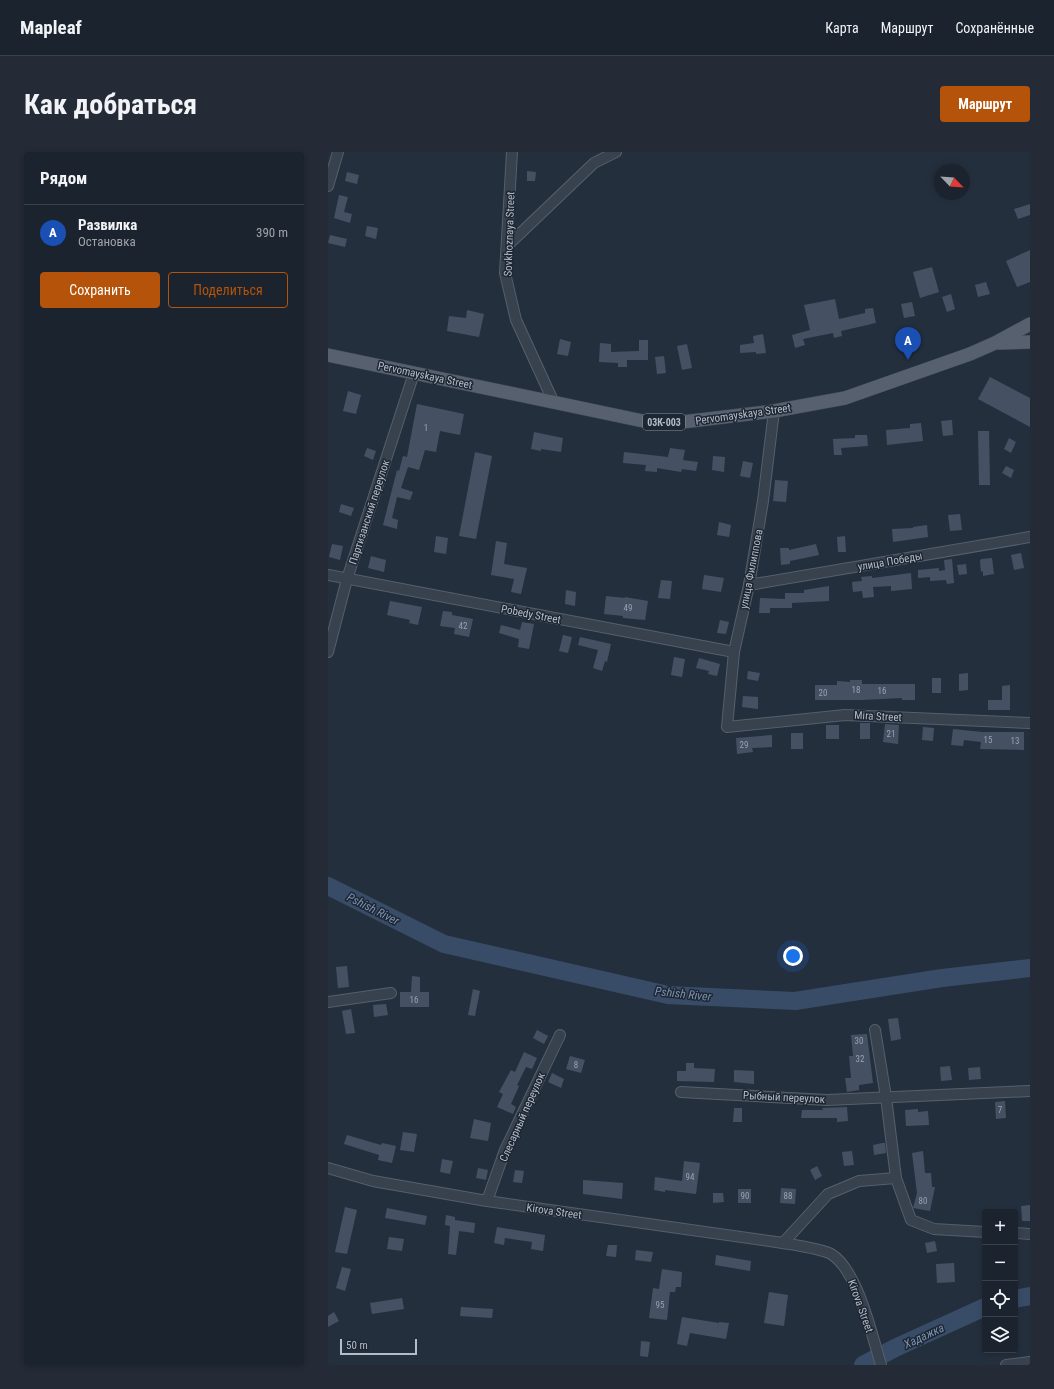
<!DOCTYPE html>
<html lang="ru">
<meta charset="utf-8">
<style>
:root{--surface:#1b232e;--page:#242b36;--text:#f1f3f6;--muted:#a0a4aa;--line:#39404a;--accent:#b45309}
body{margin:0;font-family:"Roboto Condensed",sans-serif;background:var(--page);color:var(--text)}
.controls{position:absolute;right:12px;bottom:12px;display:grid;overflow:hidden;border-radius:4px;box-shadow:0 2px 6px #0003}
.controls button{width:36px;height:36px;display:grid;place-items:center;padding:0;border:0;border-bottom:1px solid var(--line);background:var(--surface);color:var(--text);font:20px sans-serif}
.compass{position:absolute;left:606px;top:12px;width:36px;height:36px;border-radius:50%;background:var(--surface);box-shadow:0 2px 6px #0003;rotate:115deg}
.scale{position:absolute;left:12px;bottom:10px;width:77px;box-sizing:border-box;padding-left:4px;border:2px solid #b4bcc9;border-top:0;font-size:11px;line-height:14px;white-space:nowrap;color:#b4bcc9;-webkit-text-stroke:3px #1d2633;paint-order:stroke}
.you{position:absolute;left:465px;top:804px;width:14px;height:14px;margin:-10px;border:3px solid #fff;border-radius:50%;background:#1a73e8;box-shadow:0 0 0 6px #1a73e833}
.badge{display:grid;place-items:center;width:26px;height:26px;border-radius:50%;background:var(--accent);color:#fff;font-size:13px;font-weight:700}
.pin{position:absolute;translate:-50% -33px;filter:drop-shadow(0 1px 2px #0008)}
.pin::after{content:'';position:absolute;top:21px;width:14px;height:12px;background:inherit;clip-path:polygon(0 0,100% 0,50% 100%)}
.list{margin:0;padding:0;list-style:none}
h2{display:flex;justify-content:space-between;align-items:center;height:52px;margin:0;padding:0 16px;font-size:17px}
h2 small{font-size:13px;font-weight:400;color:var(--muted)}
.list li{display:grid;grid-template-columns:26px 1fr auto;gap:12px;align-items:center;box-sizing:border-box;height:56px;padding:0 16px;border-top:1px solid var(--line)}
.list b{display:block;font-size:15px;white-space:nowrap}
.list p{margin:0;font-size:13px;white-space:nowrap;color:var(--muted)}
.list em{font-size:13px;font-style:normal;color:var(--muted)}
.actions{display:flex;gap:8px;padding:12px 16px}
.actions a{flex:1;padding:9px 0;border:1px solid var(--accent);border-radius:4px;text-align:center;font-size:14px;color:var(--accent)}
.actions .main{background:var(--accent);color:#fff}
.icon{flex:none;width:22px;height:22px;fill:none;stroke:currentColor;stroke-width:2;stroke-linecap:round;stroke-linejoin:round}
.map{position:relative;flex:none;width:702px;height:1213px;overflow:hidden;border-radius:4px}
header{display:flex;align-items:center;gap:24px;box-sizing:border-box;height:56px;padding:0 20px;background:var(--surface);border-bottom:1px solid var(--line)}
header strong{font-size:19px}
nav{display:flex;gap:22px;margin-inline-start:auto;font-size:14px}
.intro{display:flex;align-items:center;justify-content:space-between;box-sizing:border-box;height:96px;padding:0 24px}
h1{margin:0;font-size:28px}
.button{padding:10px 18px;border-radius:4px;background:var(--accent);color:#fff;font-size:14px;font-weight:700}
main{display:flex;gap:24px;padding:0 24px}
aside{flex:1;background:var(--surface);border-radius:4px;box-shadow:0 2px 6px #0003}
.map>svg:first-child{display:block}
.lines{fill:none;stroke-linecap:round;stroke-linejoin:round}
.river{stroke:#394c67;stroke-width:18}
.building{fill:#455162}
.minor-casing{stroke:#565f6c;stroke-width:12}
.major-casing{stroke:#414a57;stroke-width:14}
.minor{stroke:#38414e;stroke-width:10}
.major{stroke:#56606e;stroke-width:13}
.labels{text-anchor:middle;stroke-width:3;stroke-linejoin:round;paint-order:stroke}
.number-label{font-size:9px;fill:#98a1af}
.shield{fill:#1d2633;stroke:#878f9c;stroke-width:1}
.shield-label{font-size:10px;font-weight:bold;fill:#b4bcc9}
.street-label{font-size:11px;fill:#b4bcc9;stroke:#1d2633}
.water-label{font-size:12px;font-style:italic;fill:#7c92b1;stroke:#1d2633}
</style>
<header>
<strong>Mapleaf</strong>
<nav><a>Карта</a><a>Маршрут</a><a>Сохранённые</a></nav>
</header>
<div class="intro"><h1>Как добраться</h1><a class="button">Маршрут</a></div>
<main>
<aside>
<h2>Рядом<small></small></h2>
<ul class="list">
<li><span class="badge" style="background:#1a4fb4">A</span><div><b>Развилка</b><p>Остановка</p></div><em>390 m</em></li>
</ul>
<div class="actions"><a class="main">Сохранить</a><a>Поделиться</a></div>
</aside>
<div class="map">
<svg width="702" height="1213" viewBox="0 0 702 1213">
<rect width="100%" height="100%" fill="#242f3e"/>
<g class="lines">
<g class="river">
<path d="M0 734 116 792 340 843 467 849 614 826 702 816"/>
<path d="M687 1147 702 1144"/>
<path d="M535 1213 567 1196 657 1155"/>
</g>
</g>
<g class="building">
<path d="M199 19 208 20 207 29H199Z"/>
<path d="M19 20 31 23 29 32 17 29Z"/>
<path d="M11 43 20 45 16 60 24 62 22 71 6 66Z"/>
<path d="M702 52V63L690 67 686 57Z"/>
<path d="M39 74 50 76 48 87 37 84Z"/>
<path d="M2 83 19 87 17 95 0 91Z"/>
<path d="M702 98V130L689 135 678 109Z"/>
<path d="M604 115 611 140 592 146 585 120Z"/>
<path d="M658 130 662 142 650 145 647 133Z"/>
<path d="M623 142 627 157 619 160 614 145Z"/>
<path d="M507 147 511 167 537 161V157L545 156 548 171 513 179 514 184 506 186 505 181 475 187 477 193 467 196 464 183 482 178 476 153Z"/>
<path d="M584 150 587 164 576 166 573 152Z"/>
<path d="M139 158 156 162 151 185 119 179 121 164 138 166Z"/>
<path d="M435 182 438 201 428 202V200L412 201V193L426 191 425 184Z"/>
<path d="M232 187 243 190 240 204 229 202Z"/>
<path d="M311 188H320V208H299V215H290V211L271 210 272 191 283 192V200L311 199Z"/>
<path d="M359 192 364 216 354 218 349 194Z"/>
<path d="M336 204 338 221 329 222 327 205Z"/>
<path d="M662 225 702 246V275L650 247Z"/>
<path d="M20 239 33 243 28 262 15 259Z"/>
<path d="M89 252 136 262 132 283 112 279 108 300 97 298 91 318 80 315 73 336 85 340 82 348 69 345 64 366 70 368 69 377 55 373 69 318 71 319 75 304 79 305Z"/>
<path d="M624 268 625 283 615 284 613 269Z"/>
<path d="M593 271 595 289 559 293 558 278 582 276V272Z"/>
<path d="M650 279H661L662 333H651Z"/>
<path d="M206 280 235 286 233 300 213 297V299L203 297Z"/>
<path d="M527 283H539L540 294 513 296 514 303H506L505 287 527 286Z"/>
<path d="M681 286 688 290 683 301 676 297Z"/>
<path d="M39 296 48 299 45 308 36 304Z"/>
<path d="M342 296 357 298 355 308 370 310 368 319 354 317 353 320 329 316V320L317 319 318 313 295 311 296 300 340 305Z"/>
<path d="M147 300 164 304 148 387 131 384Z"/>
<path d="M385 304 397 305 396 320 384 318Z"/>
<path d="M415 309 425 311 422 326 412 324Z"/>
<path d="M678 314 686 318 683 326 674 321Z"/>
<path d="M447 328 460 329 458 350 445 349Z"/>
<path d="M13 352 26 356 23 364 11 360Z"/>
<path d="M632 362 634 378 622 379 620 363Z"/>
<path d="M391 370 403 373 401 385 389 383Z"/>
<path d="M599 373 600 385 565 390 564 377 585 376V375Z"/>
<path d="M108 384 120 386 118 402 106 400Z"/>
<path d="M517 384 518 400H510L509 385Z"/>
<path d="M168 389 179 391 176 412 199 416 193 442 183 440 186 427 163 423Z"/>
<path d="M4 392 15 394 12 408 1 405Z"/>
<path d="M488 392 491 403 462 409V412L453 413 452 396H461V398Z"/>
<path d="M693 401 696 416 686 418 683 403Z"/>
<path d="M43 404 58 408 56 420 40 416Z"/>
<path d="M664 406 666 422 655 424V419L653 420 652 409 653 407Z"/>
<path d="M624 407 626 431 619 432 618 428 602 429V425L590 426V418L611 416V419L617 418 616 408Z"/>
<path d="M638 412 639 422 631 423 629 413Z"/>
<path d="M583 421 584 437 563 439V434L545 435 546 445 535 446 534 439 525 440 524 430 534 429 533 425 544 424V426Z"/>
<path d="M376 423 396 426 393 440 374 437Z"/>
<path d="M333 428 344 429 342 447 330 446Z"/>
<path d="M501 434V449L464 451V456H442V461H431L432 446 457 447V441H476V438Z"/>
<path d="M238 438 248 440 247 454 237 452Z"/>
<path d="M278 444 297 446V445L320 449 317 468 295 466V464L276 462Z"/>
<path d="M62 449 94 455 90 473 81 471 82 468 59 463Z"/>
<path d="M115 459 124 460V463L145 467 141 485 126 482 127 476 112 474Z"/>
<path d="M392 468 401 470 398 482 389 481Z"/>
<path d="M194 470 206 472 201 497 190 495 191 487 171 481 173 473 192 478Z"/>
<path d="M235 483 244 485 240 501 231 499Z"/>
<path d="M252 485 283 492 279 510 277 509 274 519 265 516 270 498 250 493Z"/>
<path d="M346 505 357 507 354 525 343 523Z"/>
<path d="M371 506 392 512 389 524 380 522 381 519 368 516Z"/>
<path d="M420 519 432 521 430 529 419 527Z"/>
<path d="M640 521V538L631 539V522Z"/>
<rect x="604" y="526" width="9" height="15"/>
<path d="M522 528H534V532H587V548H574V546L534 548H487V533H509V529L522 530Z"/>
<path d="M682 533V558H660V548H674V534Z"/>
<path d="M415 544 430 545V557L414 555Z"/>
<rect x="532" y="571" width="10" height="16"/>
<path d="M557 572 571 573 570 592 555 590Z"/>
<rect x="498" y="573" width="13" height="14"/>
<path d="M595 575 606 576 605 589 594 588Z"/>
<path d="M625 577 654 580H696V598L652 597 653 590 636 588 635 594 623 593Z"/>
<rect x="463" y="581" width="12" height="16"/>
<path d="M444 583V595L424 596 425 600 409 602 408 586Z"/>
<path d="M19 814 21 835 10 836 8 815Z"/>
<path d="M84 824 92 825V840H101V855H72V840H83Z"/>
<path d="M145 837 152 839 147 864 140 863Z"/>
<path d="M58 852 60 863 46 865 45 853Z"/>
<path d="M23 857 27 881 18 882 14 859Z"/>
<path d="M570 866 573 887 563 889 560 867Z"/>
<path d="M209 878 220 884 216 892 205 886Z"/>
<path d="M539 882 545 931 531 933V938L519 940 517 926H523L521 904H525L523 883Z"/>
<path d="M196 900 209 906 204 917 198 915 189 933 191 934 183 952 188 955 185 962 169 955 175 942 171 940 183 918 187 920Z"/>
<path d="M242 904 257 908 253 921 238 917Z"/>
<path d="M358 911H366V916L387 917 386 930 349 929V919H358Z"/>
<path d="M622 914 624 928 613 929 612 915Z"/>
<path d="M652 915 653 927 641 928 640 916Z"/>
<path d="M406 918 426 919V932L406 930Z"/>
<path d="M224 921 236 927 233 936 220 930Z"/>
<path d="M677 949 678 966 668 967 667 950Z"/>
<path d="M519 955 520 969 509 970V966H473L474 958H495L494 956Z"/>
<path d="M406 956H414V970H405Z"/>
<path d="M590 957V960L600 959 601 973 578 974 577 958Z"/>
<path d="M146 967 163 971 160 989 142 986Z"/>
<path d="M75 980 89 982 86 1000 72 998Z"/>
<path d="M19 983 53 993 54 991 68 994 64 1011 50 1008 51 1003 16 992Z"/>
<path d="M554 991H557L558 1001 546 1003 545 993Z"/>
<path d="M524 999 526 1013 516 1014 514 1000Z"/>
<path d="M595 999 597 1021H603L604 1035H607L602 1059 585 1056 589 1041 584 1001Z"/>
<path d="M114 1007 125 1009 122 1022 112 1020Z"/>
<path d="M356 1009 372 1011 368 1042 337 1038V1040L326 1038 327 1025 354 1029Z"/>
<path d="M489 1014 494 1024 487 1028 482 1018Z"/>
<path d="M150 1016 160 1018 158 1028 148 1026Z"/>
<path d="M187 1018 196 1019 194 1031 185 1030Z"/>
<path d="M255 1028 295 1031 294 1047 255 1042Z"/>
<path d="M453 1036 468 1037 467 1052 452 1051Z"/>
<rect x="410" y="1037" width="13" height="14"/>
<path d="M385 1041H395L396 1050 385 1051Z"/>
<path d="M702 1053V1069H694L693 1054Z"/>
<path d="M17 1055 29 1058 19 1102 7 1100Z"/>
<path d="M59 1056 99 1064 97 1073 57 1066Z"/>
<path d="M118 1063 127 1065V1068L147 1071 146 1081 131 1079 128 1103 120 1102 122 1074 117 1073Z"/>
<path d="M169 1075 217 1083 215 1099 203 1097 204 1090 177 1086 176 1093 166 1091Z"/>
<path d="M61 1085 76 1087 74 1099 59 1097Z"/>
<path d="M607 1089 609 1099 599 1101 597 1091Z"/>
<path d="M280 1093H289L288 1105 278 1104Z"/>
<path d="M308 1098 325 1100 323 1110 307 1108Z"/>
<path d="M388 1103 423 1109 422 1119 387 1113Z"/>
<path d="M626 1111 627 1130 609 1131 608 1112Z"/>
<path d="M14 1115 23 1117 17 1139 8 1136Z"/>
<path d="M334 1117 354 1120 353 1135H348L347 1140H342L339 1168 321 1166 325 1136 331 1137Z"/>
<path d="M441 1140 460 1143 456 1174 436 1171Z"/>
<path d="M74 1146 76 1157 44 1162 42 1151Z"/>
<path d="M133 1155 165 1157 164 1166 132 1164Z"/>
<path d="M6 1160 11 1169 0 1175V1164Z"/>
<path d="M354 1165 391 1171V1170L401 1171 398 1187 362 1181 359 1194 349 1192Z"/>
<path d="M313 1189 322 1190 320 1205 312 1204Z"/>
</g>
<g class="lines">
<defs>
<g id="minor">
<path d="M184 0 177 121 188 168 226 251"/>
<path d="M0 34 10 0"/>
<path d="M179 94 266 11 288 0"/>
<path d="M446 259 435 349 421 433 406 500 399 575 517 563 702 571"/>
<path d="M0 423 406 500"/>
<path d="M421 433 702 385"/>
<path d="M0 500 19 427 86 221"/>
<path d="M0 850 63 841"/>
<path d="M547 878 558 945 568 1026 583 1068 606 1077 657 1080"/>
<path d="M353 940 499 948 702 939"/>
<path d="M0 1016 45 1029 159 1049 455 1091C466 1093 494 1097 503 1102 530 1118 544 1184 553 1213"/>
<path d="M159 1049 177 998 232 883"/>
<path d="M687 1081 702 1082"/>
<path d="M455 1091 500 1042 531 1029 568 1026"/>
<path d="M678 1213 702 1210"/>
</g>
<g id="major">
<path d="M671 191 702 190"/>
<path d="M0 203 315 269 346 271 446 259 517 246 642 202 667 191 702 172"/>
</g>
</defs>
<use href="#minor" class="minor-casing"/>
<use href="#major" class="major-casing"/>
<use href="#minor" class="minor"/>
<use href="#major" class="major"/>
</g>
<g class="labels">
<g class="number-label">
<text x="98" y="279">1</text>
<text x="300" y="459">49</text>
<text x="135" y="477">42</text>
<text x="528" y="541">18</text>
<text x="554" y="542">16</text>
<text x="495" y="544">20</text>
<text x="563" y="585">21</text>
<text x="660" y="591">15</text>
<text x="687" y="592">13</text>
<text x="416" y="596">29</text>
<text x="86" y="851">16</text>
<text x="531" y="892">30</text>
<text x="532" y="910">32</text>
<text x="248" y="916">8</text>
<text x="672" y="961">7</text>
<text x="362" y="1028">94</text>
<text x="417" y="1047">90</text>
<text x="460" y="1047">88</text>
<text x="595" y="1052">80</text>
<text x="332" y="1156">95</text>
</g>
<rect class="shield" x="315" y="262" width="42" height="16" rx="3"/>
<g class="shield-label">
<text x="336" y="274">03К-003</text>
</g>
<g class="street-label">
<text transform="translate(181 82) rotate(-88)" y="4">Sovkhoznaya Street</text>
<text transform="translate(97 223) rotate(12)" y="4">Pervomayskaya Street</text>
<text transform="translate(415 262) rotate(-8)" y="4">Pervomayskaya Street</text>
<text transform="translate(41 360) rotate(-72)" y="4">Партизанский переулок</text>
<text transform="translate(562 409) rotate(-10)" y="4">улица Победы</text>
<text transform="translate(423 417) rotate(-79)" y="4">улица Филиппова</text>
<text transform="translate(203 462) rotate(11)" y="4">Pobedy Street</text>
<text transform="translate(550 564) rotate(3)" y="4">Mira Street</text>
<text transform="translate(456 945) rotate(3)" y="4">Рыбный переулок</text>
<text transform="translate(194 965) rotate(-66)" y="4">Слесарный переулок</text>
<text transform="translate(226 1059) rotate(8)" y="4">Kirova Street</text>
<text transform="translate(533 1154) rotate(70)" y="4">Kirova Street</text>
</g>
<g class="water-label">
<text transform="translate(45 757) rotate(27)" y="4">Pshish River</text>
<text transform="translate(355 842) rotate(6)" y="4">Pshish River</text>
<text transform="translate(596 1184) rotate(-25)" y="4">Хадажка</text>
</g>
</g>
</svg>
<div class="controls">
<button>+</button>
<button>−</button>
<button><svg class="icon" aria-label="locate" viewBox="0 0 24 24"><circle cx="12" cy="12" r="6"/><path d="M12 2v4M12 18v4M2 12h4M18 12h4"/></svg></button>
<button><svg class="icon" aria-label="layers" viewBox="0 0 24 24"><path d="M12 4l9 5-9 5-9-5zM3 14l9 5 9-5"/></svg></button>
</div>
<svg class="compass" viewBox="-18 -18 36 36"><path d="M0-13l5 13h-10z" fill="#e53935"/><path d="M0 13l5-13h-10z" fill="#a0a4aa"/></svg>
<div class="scale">50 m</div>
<div class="you"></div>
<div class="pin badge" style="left:580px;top:208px;background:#1a4fb4">A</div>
</div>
</main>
